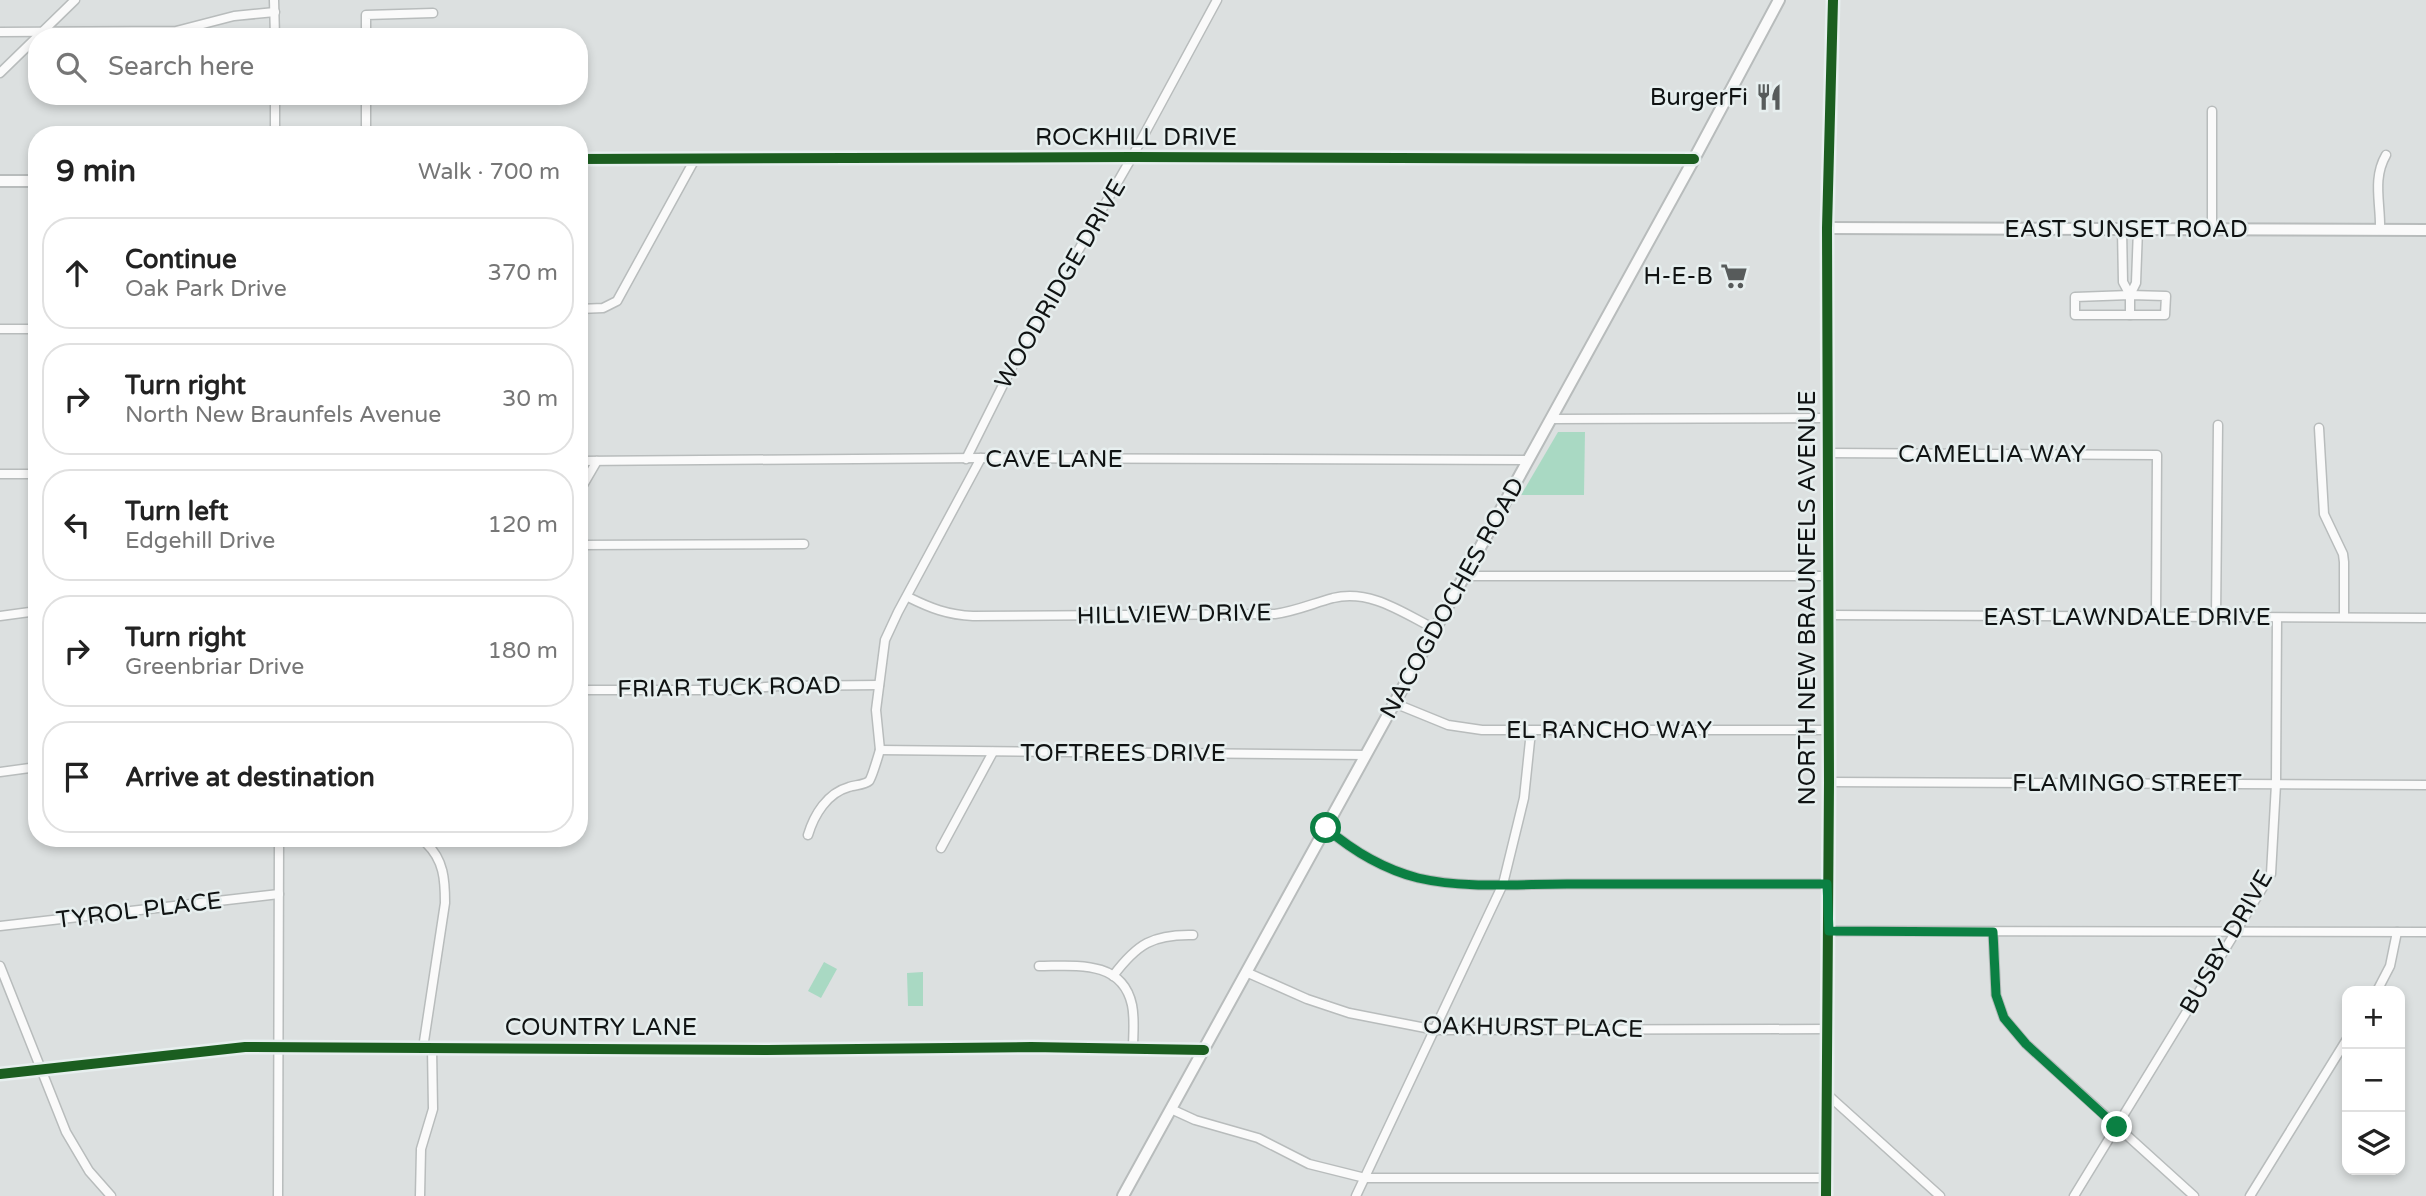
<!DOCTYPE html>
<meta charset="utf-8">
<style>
:root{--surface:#fff;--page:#f2f2f2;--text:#222;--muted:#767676;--line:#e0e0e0}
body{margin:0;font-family:"Varela Round",sans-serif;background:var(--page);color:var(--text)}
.controls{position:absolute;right:21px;bottom:21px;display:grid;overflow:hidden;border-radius:14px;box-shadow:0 4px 10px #0003}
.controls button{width:63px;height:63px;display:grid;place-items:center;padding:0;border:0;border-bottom:2px solid var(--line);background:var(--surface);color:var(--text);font:35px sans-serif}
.stop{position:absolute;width:21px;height:21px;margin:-16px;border:5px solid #0b8043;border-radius:50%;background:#fff}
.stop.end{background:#0b8043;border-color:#fff;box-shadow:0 2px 7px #0008}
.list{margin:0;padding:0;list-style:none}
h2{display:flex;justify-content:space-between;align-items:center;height:91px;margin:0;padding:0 28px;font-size:30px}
h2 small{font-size:23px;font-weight:400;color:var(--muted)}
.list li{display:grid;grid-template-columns:46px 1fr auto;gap:21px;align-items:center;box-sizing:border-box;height:112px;margin:0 14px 14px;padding:0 14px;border:2px solid var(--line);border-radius:28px}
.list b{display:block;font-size:26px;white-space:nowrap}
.list p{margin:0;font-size:23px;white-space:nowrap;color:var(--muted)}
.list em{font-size:23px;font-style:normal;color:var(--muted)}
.icon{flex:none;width:38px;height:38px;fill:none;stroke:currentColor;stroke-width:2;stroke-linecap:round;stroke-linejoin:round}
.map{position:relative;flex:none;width:2426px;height:1196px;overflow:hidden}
.search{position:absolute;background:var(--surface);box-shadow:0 4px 10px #0003;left:28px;top:28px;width:560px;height:77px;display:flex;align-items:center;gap:18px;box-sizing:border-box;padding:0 24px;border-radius:28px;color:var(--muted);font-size:26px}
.panel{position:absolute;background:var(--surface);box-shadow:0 4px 10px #0003;left:28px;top:126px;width:560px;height:721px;border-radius:28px}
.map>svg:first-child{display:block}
.green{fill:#a9d9c3}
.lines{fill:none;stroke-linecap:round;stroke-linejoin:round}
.street-casing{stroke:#b8bcbc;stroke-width:11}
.secondary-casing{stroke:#b8bcbc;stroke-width:14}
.street{stroke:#fafafa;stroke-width:8}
.secondary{stroke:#fafafa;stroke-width:10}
.cycleway-casing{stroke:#e7efef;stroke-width:15}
.cycleway{stroke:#1b5e20;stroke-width:10}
.route{stroke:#0b8043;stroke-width:9}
.labels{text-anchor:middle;stroke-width:5;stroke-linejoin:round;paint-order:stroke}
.poi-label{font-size:24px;fill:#101313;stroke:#e7efef;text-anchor:end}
.street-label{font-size:24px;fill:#101313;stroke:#e7efef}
</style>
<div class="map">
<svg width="2426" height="1196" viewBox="0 0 2426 1196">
<rect width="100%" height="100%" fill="#dce0e0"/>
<g class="green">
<path d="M1558 432H1585L1584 495H1521Z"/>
<path d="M824 962 837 969 821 998 808 991Z"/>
<path d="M923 972V1006H908L907 973Z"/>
</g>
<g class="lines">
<defs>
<g id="street">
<path d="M274 0 275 37"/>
<path d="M0 32 176 31 234 16 275 12"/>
<path d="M366 37V15L433 13"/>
<path d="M0 73 75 0"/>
<path d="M275 96V135"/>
<path d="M366 96V135"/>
<path d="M2122 229 2123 282 2130 295V315"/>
<path d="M2212 229V111"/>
<path d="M2380 230C2381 204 2372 179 2386 155"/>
<path d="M2130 295 2166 296 2165 315H2075V297Z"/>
<path d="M2130 295 2136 283 2138 229"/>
<path d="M579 309 603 308 617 301 695 159"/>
<path d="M0 329H37"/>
<path d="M1551 419 1828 418"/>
<path d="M2319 428 2324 514 2343 554 2344 562V617"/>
<path d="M1827 453 2157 455 2156 616"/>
<path d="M966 459 1016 359 1132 157 1217 0"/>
<path d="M579 461 981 458 1528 460"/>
<path d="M0 474H37"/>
<path d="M579 492 597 461"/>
<path d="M579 545 804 544"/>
<path d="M1464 576H1828"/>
<path d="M908 597C930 608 948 615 973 616L1275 614C1296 611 1314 603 1333 598 1371 589 1403 613 1435 629"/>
<path d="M1828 615 2426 618"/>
<path d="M0 616 37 611"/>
<path d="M2216 617 2218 425"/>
<path d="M579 690H729L779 686 879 685"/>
<path d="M1394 703 1448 725 1482 730H1829"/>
<path d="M880 750 1366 755"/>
<path d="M880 750 876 710 885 640 898 612 981 458"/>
<path d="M0 772 37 767"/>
<path d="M1829 782 2426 785"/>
<path d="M1326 828C1353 851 1383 869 1418 878 1465 889 1518 884 1567 884 1653 884 1740 884 1827 884"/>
<path d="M808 835C814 815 827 793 849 787 854 785 865 785 869 781 872 778 878 756 880 750"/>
<path d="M941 848 993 752"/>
<path d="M0 926 279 894"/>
<path d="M1829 931 2426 932"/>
<path d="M1993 932 1996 995 2004 1018 2026 1044 2194 1196"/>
<path d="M0 966 66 1132 89 1171 111 1196"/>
<path d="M1039 966C1074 966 1122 959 1132 1005 1135 1019 1133 1035 1133 1049"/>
<path d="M1246 972 1307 999 1349 1013 1436 1030 1828 1029"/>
<path d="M1113 976C1137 944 1153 934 1193 935"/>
<path d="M2377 991 2390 966 2397 932"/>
<path d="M423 1048 445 903C445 880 444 860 426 843"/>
<path d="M0 1074 245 1047 767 1050 1031 1047 1204 1050"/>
<path d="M1828 1095 1940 1196"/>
<path d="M1171 1109 1195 1120 1258 1138 1309 1164 1365 1178H1827"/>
<path d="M278 1196 279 838"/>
<path d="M420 1196 421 1149 433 1109 432 1048"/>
<path d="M1356 1196 1503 884 1524 798 1531 731"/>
<path d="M2074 1196 2271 874 2276 784 2277 618"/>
<path d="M2250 1196 2347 1039"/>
</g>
<g id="secondary">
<path d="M579 159 1132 157 1694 159"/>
<path d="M0 181H37"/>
<path d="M1827 228 2426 230"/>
<path d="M1123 1196 1694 159 1779 0"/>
<path d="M1826 1196 1829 782 1827 228 1833 0"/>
</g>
</defs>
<use href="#street" class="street-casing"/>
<use href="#secondary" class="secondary-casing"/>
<use href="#street" class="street"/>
<use href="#secondary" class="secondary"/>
<defs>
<g id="cycleway">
<path d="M579 159 1132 157 1694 159"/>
<path d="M0 1074 245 1047 767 1050 1031 1047 1204 1050"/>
<path d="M1826 1196 1829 782 1827 228 1833 0"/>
</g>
</defs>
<use href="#cycleway" class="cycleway-casing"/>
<use href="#cycleway" class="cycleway"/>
</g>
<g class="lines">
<path class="route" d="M1326 828C1353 851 1383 869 1418 878 1465 889 1518 884 1567 884 1653 884 1740 884 1827 884L1829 931 1993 932 1996 995 2004 1018 2026 1044 2117 1127"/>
</g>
<defs>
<symbol id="restaurant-bare" viewBox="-9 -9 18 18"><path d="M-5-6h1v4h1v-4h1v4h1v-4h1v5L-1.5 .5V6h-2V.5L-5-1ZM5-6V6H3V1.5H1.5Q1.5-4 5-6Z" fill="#575b5b" stroke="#e7efef" stroke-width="2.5" paint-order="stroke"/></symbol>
<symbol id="supermarket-bare" viewBox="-9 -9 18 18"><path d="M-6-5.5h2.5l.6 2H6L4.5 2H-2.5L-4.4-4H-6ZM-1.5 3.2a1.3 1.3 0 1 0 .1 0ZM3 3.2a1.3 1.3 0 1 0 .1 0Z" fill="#575b5b" stroke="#e7efef" stroke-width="2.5" paint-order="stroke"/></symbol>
</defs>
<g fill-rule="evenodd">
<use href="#restaurant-bare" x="1750" y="78" width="38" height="38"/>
<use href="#supermarket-bare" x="1715" y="257" width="38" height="38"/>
</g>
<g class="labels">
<g class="poi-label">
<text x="1748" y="105">BurgerFi</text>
<text x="1713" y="284">H-E-B</text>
</g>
<g class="street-label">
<text x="1136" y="145">ROCKHILL DRIVE</text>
<text x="2126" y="237">EAST SUNSET ROAD</text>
<text transform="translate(1060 284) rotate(-60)" y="8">WOODRIDGE DRIVE</text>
<text x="1992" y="462">CAMELLIA WAY</text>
<text x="1054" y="467">CAVE LANE</text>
<text transform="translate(1452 598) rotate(-61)" y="8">NACOGDOCHES ROAD</text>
<text transform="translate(1807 598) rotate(-90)" y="8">NORTH NEW BRAUNFELS AVENUE</text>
<text transform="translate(1174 614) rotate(-1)" y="8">HILLVIEW DRIVE</text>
<text x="2127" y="625">EAST LAWNDALE DRIVE</text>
<text transform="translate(729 687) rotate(-1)" y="8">FRIAR TUCK ROAD</text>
<text x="1609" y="738">EL RANCHO WAY</text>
<text x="1123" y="761">TOFTREES DRIVE</text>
<text x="2127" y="791">FLAMINGO STREET</text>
<text transform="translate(139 910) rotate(-7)" y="8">TYROL PLACE</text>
<text transform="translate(2226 942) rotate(-60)" y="8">BUSBY DRIVE</text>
<text x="601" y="1035">COUNTRY LANE</text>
<text transform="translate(1533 1027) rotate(1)" y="8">OAKHURST PLACE</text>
</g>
</g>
</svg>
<div class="controls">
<button>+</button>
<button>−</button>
<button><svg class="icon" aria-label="layers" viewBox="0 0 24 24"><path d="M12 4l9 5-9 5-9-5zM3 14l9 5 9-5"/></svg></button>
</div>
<div class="stop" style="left:1326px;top:828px"></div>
<div class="stop end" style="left:2117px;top:1127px"></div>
<div class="search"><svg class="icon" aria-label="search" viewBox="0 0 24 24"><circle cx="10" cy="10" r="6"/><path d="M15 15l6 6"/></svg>Search here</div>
<section class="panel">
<h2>9 min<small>Walk · 700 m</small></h2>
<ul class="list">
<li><svg class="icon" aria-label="ahead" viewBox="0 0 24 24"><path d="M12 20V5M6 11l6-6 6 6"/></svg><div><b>Continue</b><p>Oak Park Drive</p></div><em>370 m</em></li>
<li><svg class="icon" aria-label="right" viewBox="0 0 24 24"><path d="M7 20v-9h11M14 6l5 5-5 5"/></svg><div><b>Turn right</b><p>North New Braunfels Avenue</p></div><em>30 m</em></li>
<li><svg class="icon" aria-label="left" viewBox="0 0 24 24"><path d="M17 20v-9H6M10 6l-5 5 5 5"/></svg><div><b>Turn left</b><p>Edgehill Drive</p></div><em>120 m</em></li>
<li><svg class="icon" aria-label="right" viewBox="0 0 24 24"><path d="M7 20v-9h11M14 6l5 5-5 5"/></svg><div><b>Turn right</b><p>Greenbriar Drive</p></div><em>180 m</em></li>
<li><svg class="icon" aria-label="arrive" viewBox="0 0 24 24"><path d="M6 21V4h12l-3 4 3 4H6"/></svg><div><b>Arrive at destination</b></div></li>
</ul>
</section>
</div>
